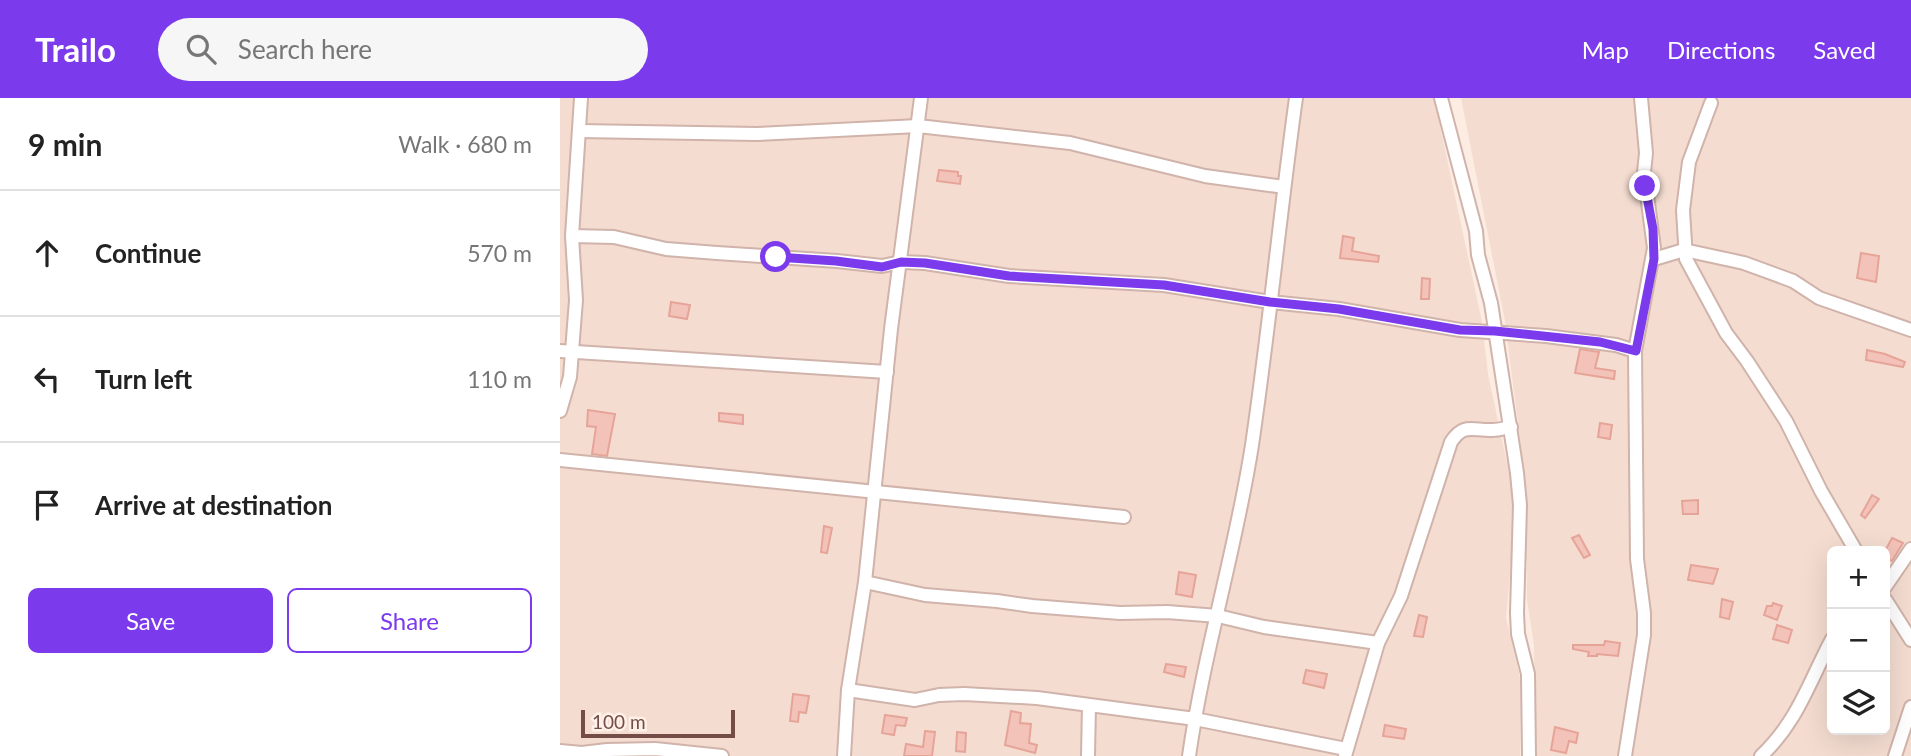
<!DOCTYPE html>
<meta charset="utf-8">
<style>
:root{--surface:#fff;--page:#f6f6f6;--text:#222;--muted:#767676;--line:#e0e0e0;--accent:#7c3aed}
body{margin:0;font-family:Lato,sans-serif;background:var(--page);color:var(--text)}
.controls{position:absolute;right:21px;bottom:21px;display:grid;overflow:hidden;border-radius:10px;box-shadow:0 7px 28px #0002}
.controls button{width:63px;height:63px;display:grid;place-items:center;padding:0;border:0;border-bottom:2px solid var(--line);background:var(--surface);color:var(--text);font:35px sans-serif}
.scale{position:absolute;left:21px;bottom:18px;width:154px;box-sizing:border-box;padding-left:7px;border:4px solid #754d48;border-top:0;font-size:19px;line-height:24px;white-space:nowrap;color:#754d48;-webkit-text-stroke:5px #fff1e8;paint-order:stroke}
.stop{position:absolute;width:21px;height:21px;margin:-16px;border:5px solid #7c3aed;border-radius:50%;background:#fff}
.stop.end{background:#7c3aed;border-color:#fff;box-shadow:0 2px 7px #0008}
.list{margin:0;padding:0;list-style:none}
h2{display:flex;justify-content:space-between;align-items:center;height:91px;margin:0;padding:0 28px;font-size:30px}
h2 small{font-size:23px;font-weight:400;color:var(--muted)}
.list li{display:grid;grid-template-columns:46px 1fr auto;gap:21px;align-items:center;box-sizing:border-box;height:126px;padding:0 28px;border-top:2px solid var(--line)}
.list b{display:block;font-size:26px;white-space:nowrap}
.list em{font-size:23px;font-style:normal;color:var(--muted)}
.actions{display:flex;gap:14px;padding:21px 28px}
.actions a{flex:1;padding:16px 0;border:2px solid var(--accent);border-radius:10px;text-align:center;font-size:24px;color:var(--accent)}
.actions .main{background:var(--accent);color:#fff}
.icon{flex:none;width:38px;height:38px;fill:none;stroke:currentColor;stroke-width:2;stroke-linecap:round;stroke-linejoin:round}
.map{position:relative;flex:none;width:1351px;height:658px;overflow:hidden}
header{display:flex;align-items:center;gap:42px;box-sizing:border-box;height:98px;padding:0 35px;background:var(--accent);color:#fff}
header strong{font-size:33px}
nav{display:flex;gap:38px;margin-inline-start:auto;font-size:24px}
.search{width:490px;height:63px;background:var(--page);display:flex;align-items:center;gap:18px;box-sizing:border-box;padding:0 24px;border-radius:38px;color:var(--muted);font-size:26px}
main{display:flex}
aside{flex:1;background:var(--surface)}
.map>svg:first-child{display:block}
.residential{fill:#f4dcd0;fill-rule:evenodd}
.building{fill:#f3c2b9;stroke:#e6a499;stroke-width:2}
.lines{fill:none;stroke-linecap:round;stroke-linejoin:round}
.minor-casing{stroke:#d0b3ab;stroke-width:16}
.minor{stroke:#fff;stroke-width:12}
.route{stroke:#7c3aed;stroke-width:9}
</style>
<header>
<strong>Trailo</strong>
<div class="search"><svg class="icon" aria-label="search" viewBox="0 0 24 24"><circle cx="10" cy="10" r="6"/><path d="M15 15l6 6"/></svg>Search here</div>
<nav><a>Map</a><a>Directions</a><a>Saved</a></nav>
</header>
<main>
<aside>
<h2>9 min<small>Walk · 680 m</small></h2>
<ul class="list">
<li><svg class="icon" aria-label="ahead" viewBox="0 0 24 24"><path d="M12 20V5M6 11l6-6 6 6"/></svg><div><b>Continue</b></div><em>570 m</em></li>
<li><svg class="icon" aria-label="left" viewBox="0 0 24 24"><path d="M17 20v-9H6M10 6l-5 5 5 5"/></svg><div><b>Turn left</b></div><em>110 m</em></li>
<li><svg class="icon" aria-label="arrive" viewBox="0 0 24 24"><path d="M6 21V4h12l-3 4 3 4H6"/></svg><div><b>Arrive at destination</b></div></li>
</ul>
<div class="actions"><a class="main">Save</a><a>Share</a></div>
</aside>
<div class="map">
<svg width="1351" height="658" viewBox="0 0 1351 658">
<rect width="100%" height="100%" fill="#fdece2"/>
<g class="residential">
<path d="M0 0H874L922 224 928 276 956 407 946 520 961 584 960 658H0Z"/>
<path d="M901 0H1351V658H975L974 547 967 502 966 389 945 223ZM1272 453H1325V632H1272Z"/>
</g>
<g class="building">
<path d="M379 72 398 74V78H401L400 86 377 83Z"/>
<path d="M783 138 794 140 792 153 819 158 818 164 780 160Z"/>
<path d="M1301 155 1319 158 1316 184 1297 180Z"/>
<path d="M862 180 870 181 869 201H861Z"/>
<path d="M111 204 130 207 127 221 109 218Z"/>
<path d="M1020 251 1039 254 1035 270 1055 273 1054 281 1015 275Z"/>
<path d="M1307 252 1325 256 1345 264 1343 269 1306 262Z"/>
<path d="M28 312 55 316 47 358 32 356 36 329 27 328Z"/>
<path d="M159 315 183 317V326L159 323Z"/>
<path d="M1040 325 1052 327 1050 341 1038 339Z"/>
<path d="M1312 397 1319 401 1305 420 1301 417Z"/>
<path d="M1138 402V416H1123L1122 403Z"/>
<path d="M264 428 272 430 267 455 261 454Z"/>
<path d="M1019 437 1030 457 1024 460 1012 440Z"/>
<path d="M1332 440 1343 445 1332 463 1325 459V453Z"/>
<path d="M1131 467 1158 471 1153 486 1128 482Z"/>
<path d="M619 474 636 477 632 499 616 496Z"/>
<path d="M1162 501 1173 504 1169 521 1160 519Z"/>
<path d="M1213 505 1222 508 1217 522 1204 517 1207 508H1212Z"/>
<path d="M859 517 867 519 863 539 854 538Z"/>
<path d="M1217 527 1232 532 1228 545 1213 541Z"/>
<path d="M1045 543 1060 545 1058 558 1037 556V558H1028L1029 554 1013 551V547H1044Z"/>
<path d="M606 566 626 569 624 579 604 574Z"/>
<path d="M746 572 767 576 764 590 743 585Z"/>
<path d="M233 596 249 598 246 615 239 614 238 624 230 623Z"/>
<path d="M451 613 461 615 460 625 471 626 469 645 477 647 475 655 445 647Z"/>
<path d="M325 617 347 620 345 628 336 627 334 637 322 635Z"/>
<path d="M825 627 846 631 844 641 823 638Z"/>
<path d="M995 629 1018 635 1016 645 1009 643 1006 655 991 652Z"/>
<path d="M365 633 375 634 372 658H344L346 646 363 649Z"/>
<path d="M397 634 406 635 405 654 396 653Z"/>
</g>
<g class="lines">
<defs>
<g id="minor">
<path d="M881 0 916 133 918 157 931 205 957 375 960 407 957 515 958 536 968 576 969 658"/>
<path d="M1151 5 1129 64 1123 112 1126 161 1166 235 1187 263 1226 323 1261 393 1296 453"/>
<path d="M19 33 197 36 358 28 510 45 645 78 724 89"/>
<path d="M12 138 54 139 106 151 157 155 277 163 322 168 341 164 365 165 449 178 604 187 710 204 779 211 900 232 986 238 1056 247 1075 253"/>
<path d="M1094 161 1124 152 1184 165 1233 183 1259 200 1351 232"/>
<path d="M0 253 327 274"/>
<path d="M0 313 10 279 16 202 12 138 21 0"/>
<path d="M0 362 564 419"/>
<path d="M305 484 365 497 437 503 472 508 560 515 607 514 658 518 704 529 818 545"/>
<path d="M1325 489 1351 451"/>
<path d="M1325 501 1351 542"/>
<path d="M288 592 355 602 379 597 404 596 477 600 635 621 786 651"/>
<path d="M0 653 22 655 47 652 95 651 162 658"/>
<path d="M284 658 288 592 305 484 331 231 361 0"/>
<path d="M528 658 529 607"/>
<path d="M629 658C644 553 676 451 692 347 709 232 720 115 736 0"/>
<path d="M785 658 818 545 841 498 891 344C904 324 913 333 933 332 939 332 945 330 951 329"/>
<path d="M1065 658 1084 537V515L1077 461 1075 253 1094 150 1084 74 1086 55 1081 0"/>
<path d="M1201 658C1238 623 1249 584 1272 541"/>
<path d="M1335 658 1351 609"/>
</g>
</defs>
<use href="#minor" class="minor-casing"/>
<use href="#minor" class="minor"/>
</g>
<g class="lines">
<path class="route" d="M216 159 276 163 322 169 341 164 365 165 449 178 604 187 710 204 779 211 900 232 935 233 1040 244 1076 253 1094 161 1093 131 1085 88"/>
</g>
</svg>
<div class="controls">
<button>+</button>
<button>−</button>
<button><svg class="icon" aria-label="layers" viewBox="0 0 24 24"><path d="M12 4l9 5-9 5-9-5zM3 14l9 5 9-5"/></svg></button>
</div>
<div class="scale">100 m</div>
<div class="stop" style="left:216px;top:159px"></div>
<div class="stop end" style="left:1085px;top:88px"></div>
</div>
</main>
